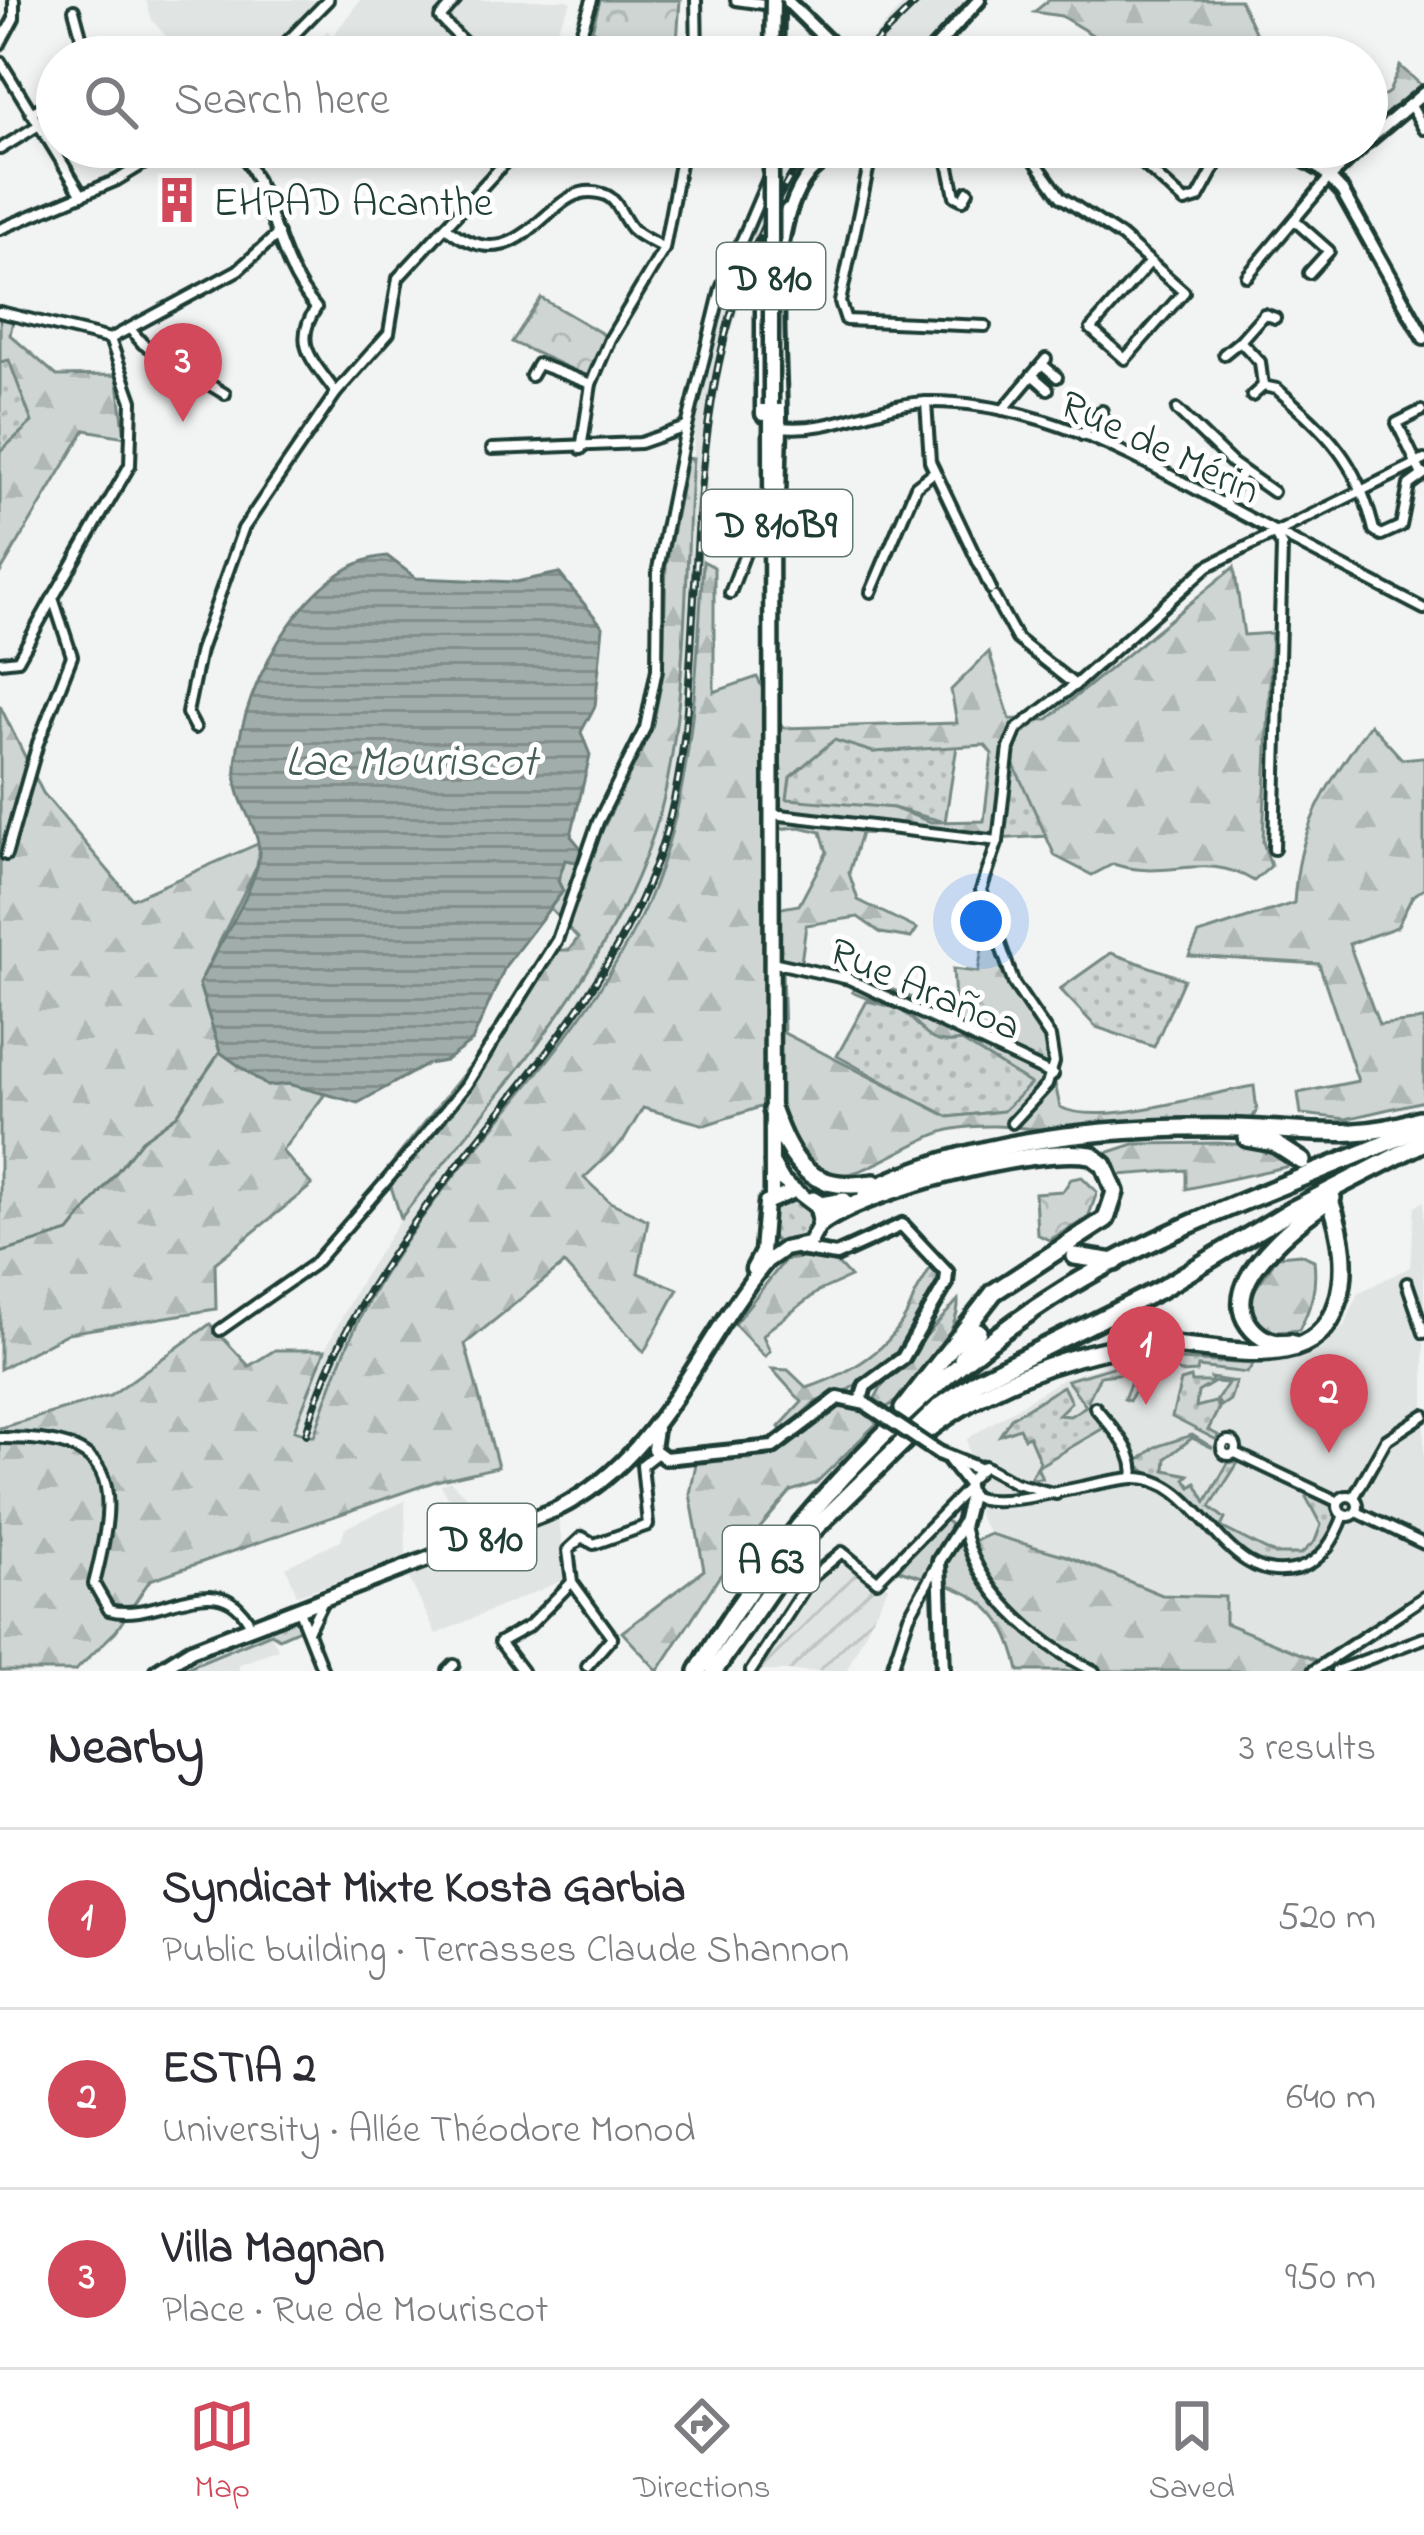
<!DOCTYPE html>
<meta charset="utf-8">
<style>
:root{--surface:#fff;--page:#f7f7f7;--text:#2b2b33;--muted:#7c7c81;--line:#e1e1e2;--accent:#d1495b}
body{margin:0;font-family:"Indie Flower",sans-serif;background:var(--page);color:var(--text)}
.you{position:absolute;left:981px;top:921px;width:42px;height:42px;margin:-30px;border:9px solid #fff;border-radius:50%;background:#1a73e8;box-shadow:0 0 0 18px #1a73e833}
.badge{display:grid;place-items:center;width:78px;height:78px;border-radius:50%;background:var(--accent);color:#fff;font-size:39px;font-weight:700}
.pin{position:absolute;translate:-50% -99px;filter:drop-shadow(0 3px 6px #0008)}
.pin::after{content:'';position:absolute;top:63px;width:42px;height:36px;background:inherit;clip-path:polygon(0 0,100% 0,50% 100%)}
.list{margin:0;padding:0;list-style:none}
h2{display:flex;justify-content:space-between;align-items:center;height:156px;margin:0;padding:0 48px;font-size:51px}
h2 small{font-size:39px;font-weight:400;color:var(--muted)}
.list li{display:grid;grid-template-columns:78px 1fr auto;gap:36px;align-items:center;box-sizing:border-box;height:180px;padding:0 48px;border-top:3px solid var(--line)}
.list b{display:block;font-size:45px;white-space:nowrap}
.list p{margin:0;font-size:39px;white-space:nowrap;color:var(--muted)}
.list em{font-size:39px;font-style:normal;color:var(--muted)}
.icon{flex:none;width:66px;height:66px;fill:none;stroke:currentColor;stroke-width:2;stroke-linecap:round;stroke-linejoin:round}
.map{position:relative;flex:none;width:1424px;height:1671px;overflow:hidden}
.search{position:absolute;background:var(--surface);box-shadow:0 6px 18px #0003;left:36px;right:36px;top:36px;height:132px;display:flex;align-items:center;gap:30px;box-sizing:border-box;padding:0 42px;border-radius:66px;color:var(--muted);font-size:45px}
.sheet{height:696px;background:var(--surface)}
nav{display:flex;justify-content:space-around;align-items:center;box-sizing:border-box;height:168px;border-top:3px solid var(--line);background:var(--surface);font-size:33px;color:var(--muted)}
nav a{display:grid;justify-items:center;gap:6px}
nav .on{color:var(--accent)}
.map>svg:first-child{display:block}
.built{fill:#e0e4e3}
.industrial{fill:url(#industrial-furrows)}
.grass{fill:url(#grass-dots);stroke:#768984;stroke-width:3}
.forest{fill:url(#forest-firs);stroke:#768984;stroke-width:3;fill-rule:evenodd}
.park{fill:url(#park-crowns);stroke:#768984;stroke-width:3}
.water{fill:url(#water-rules);stroke:#6d807b;stroke-width:3}
.lines{fill:none;stroke-linecap:round;stroke-linejoin:round}
.stream{stroke:#6d807b;stroke-width:3}
.street-casing{stroke:#1f3d34;stroke-width:16}
.secondary-casing{stroke:#1f3d34;stroke-width:20}
.primary-casing{stroke:#1f3d34;stroke-width:21}
.highway-casing{stroke:#1f3d34;stroke-width:24}
.street{stroke:#fff;stroke-width:8}
.secondary{stroke:#fff;stroke-width:10}
.primary{stroke:#fff;stroke-width:12}
.highway{stroke:#fff;stroke-width:15}
.rail-casing{stroke:#1f3d34;stroke-width:8}
.rail{stroke:#fff;stroke-width:3;stroke-dasharray:9;stroke-linecap:butt}
.secondary-bridge-casing{stroke:#1f3d34;stroke-width:20;stroke-linecap:butt}
.primary-bridge-casing{stroke:#1f3d34;stroke-width:21;stroke-linecap:butt}
.secondary-bridge{stroke:#fff;stroke-width:10}
.primary-bridge{stroke:#fff;stroke-width:12}
.labels{text-anchor:middle;stroke-width:10;stroke-linejoin:round;paint-order:stroke}
.shield{fill:#fff;stroke:#627771;stroke-width:3}
.shield-label{font-size:39px;font-weight:bold;fill:#1f3d34}
.poi-label{font-size:42px;fill:#1f3d34;stroke:#fff;text-anchor:start}
.street-label{font-size:42px;fill:#1f3d34;stroke:#fff}
.water-label{font-size:45px;font-style:italic;fill:#465f57;stroke:#fff}
</style>
<div class="map">
<svg width="1424" height="1671" viewBox="0 0 1424 1671">
<defs>
<pattern id="industrial-furrows" width="10" height="10" patternUnits="userSpaceOnUse" patternTransform="scale(3)"><rect width="10" height="10" fill="#e0e4e3"/><path d="M-1 1l2-2M0 10L10 0M9 11l2-2" fill="none" stroke="#c0c4c3"/></pattern>
<pattern id="grass-dots" width="8" height="8" patternUnits="userSpaceOnUse" patternTransform="scale(3)"><rect width="8" height="8" fill="#ced5d3"/><path d="M2 2h.1M6 6h.1" fill="none" stroke="#b0b8b6" stroke-width="1.8" stroke-linecap="round"/></pattern>
<pattern id="forest-firs" width="22" height="20" patternUnits="userSpaceOnUse" patternTransform="scale(3)"><rect width="22" height="20" fill="#ced5d3"/><path d="M5 1l3.5 6h-7zM16 11l3.5 6h-7z" fill="#b0b8b6"/></pattern>
<pattern id="park-crowns" width="20" height="18" patternUnits="userSpaceOnUse" patternTransform="scale(3)"><rect width="20" height="18" fill="#ced5d3"/><path d="M2 6a3 3 0 1 1 6 0M12 15a3 3 0 1 1 6 0" fill="none" stroke="#b0b8b6"/></pattern>
<pattern id="water-rules" width="6" height="5" patternUnits="userSpaceOnUse" patternTransform="scale(3)"><rect width="6" height="5" fill="#a1adaa"/><path d="M0 2.5h6" fill="none" stroke="#838e8b"/></pattern>
</defs>
<rect width="100%" height="100%" fill="#f2f3f3"/>
<filter id="ink" filterUnits="userSpaceOnUse"><feTurbulence type="fractalNoise" baseFrequency=".00833" numOctaves="2"/><feDisplacementMap in="SourceGraphic" scale="24" xChannelSelector="R" yChannelSelector="G"/><feConvolveMatrix kernelMatrix="1 2 1 2 8 2 1 2 1" color-interpolation-filters="sRGB"/></filter>
<g filter="url(#ink)">
<g class="built">
<path d="M146 0H317L267 57H184L152 20Z"/>
<path d="M360 0H568L571 3 554 34 535 39 533 57H301L327 31 333 36Z"/>
<path d="M907 0H967L916 57H856Z"/>
<path d="M765 192 766 227 724 353 710 443 693 721 674 827 660 870 600 990 407 1241 343 1355 314 1436 294 1430 325 1350 358 1286 401 1218 584 978 620 917 649 844 672 746 696 410 727 286Z"/>
<path d="M1424 1201V1600L1318 1661 1225 1623V1597L1162 1595 1067 1556 990 1534 979 1517 967 1439 1064 1378 1143 1355 1279 1361 1320 1349 1345 1325 1358 1293 1410 1267 1415 1207Z"/>
<path d="M450 1481 508 1536 558 1518 568 1578 436 1634 407 1574 466 1554 468 1533 441 1485Z"/>
<path d="M405 1501 406 1559 297 1595 286 1567 341 1540 345 1528Z"/>
<path d="M271 1634 278 1649 240 1664 238 1671H181Z"/>
</g>
<path class="industrial" d="M842 1541 888 1587 846 1671H743L809 1568Z"/>
<g class="grass">
<path d="M9 359 32 422 0 452V362Z"/>
<path d="M834 739 873 752 957 746 945 822 893 808 786 800 790 777Z"/>
<path d="M1013 765H1018L1048 836 996 839Z"/>
<path d="M1111 953 1184 979 1154 1047 1096 1027 1060 989Z"/>
<path d="M867 1001C879 1004 896 1006 905 1013 927 1032 930 1046 962 1041L1032 1084 1004 1111 948 1117 837 1056Z"/>
<circle cx="791" cy="1222" r="24"/>
<path d="M1144 1358 1253 1364 1247 1373 1198 1367 1197 1372 1180 1373 1172 1367 1147 1371 1129 1401 1124 1399 1135 1372 1100 1376 1088 1400 1107 1426 1037 1467 1042 1478 1030 1479 1040 1462 1029 1436 1024 1438 1019 1428 1000 1435 1011 1418 1063 1386 1071 1402 1058 1415 1070 1416 1086 1406 1067 1380Z"/>
<path d="M1191 1378 1192 1382H1212L1211 1378 1236 1382 1230 1400 1221 1406 1217 1400 1228 1383 1215 1382 1198 1392 1196 1407 1215 1402 1219 1408 1208 1430 1218 1435 1217 1440 1172 1417 1181 1381Z"/>
<path d="M1192 1435 1213 1448 1192 1438 1166 1458 1165 1470 1189 1475 1185 1479 1191 1487 1196 1483 1206 1502 1228 1463 1239 1461 1210 1507 1225 1519 1221 1527 1275 1554H1301L1315 1541 1321 1525 1306 1497 1310 1495 1331 1506 1334 1516 1333 1505 1338 1514 1322 1550 1294 1567C1241 1575 1220 1521 1185 1493 1169 1481 1147 1479 1137 1462L1155 1447Z"/>
<path d="M289 1617 300 1620 302 1628 279 1638 271 1633 179 1671H166Z"/>
</g>
<g class="forest">
<path d="M1049 0H1240L1255 32 1280 57H1129L1061 16 1034 12Z"/>
<path d="M1400 66 1422 86 1367 134V107L1389 92Z"/>
<path d="M0 319 13 320 10 335 57 376 117 375 125 437 85 430 0 573V452L32 422 9 360 0 362Z"/>
<path d="M693 458C685 566 687 712 660 813 616 969 497 1092 401 1218L386 1171 521 1002 553 950H569L578 938 550 908 563 891 558 881 565 859 577 862 581 848 594 847 652 729 663 675 666 566 687 459Z"/>
<path d="M703 561 714 567V692L757 677 783 728 957 723 951 690 989 652 1010 719 1047 720 1234 567 1244 635 1272 633 1263 842 1271 866 1254 881C1203 850 1169 882 1113 864L1092 875 1055 856 1014 765 996 839 861 833 849 873 858 900 917 929 911 938 881 933 858 917 806 925 801 963 782 971 784 1033 949 1117 1003 1111 1031 1084 962 1041C918 1048 927 1022 898 1009 882 1002 867 1000 852 992L861 977 956 1016 953 969 978 972 982 949 996 947 1047 1045 1060 1107C1100 1128 1206 1093 1254 1086L1257 1111 1249 1122C1193 1125 1138 1130 1082 1131 1038 1132 999 1121 954 1129 918 1135 863 1180 836 1174 806 1167 780 1129 760 1107L705 1125 643 1108 624 1140 584 1178 610 1202 648 1220 638 1273 678 1289 644 1352 564 1264 465 1344 498 1467 436 1481 150 1580 116 1631 75 1671H0V1428L110 1396 210 1324 249 1366 275 1350H325L294 1430 314 1436C331 1384 350 1332 378 1284 457 1150 583 1047 647 903 694 794 696 677 703 561ZM834 740 873 752 985 745 992 754 984 821 931 822 893 808 787 799 790 777ZM800 827 821 832 827 852 799 905 776 909V829Z"/>
<path d="M0 706 43 793 132 899 260 843 257 866 199 984 220 1052 267 1086 288 1084 325 1094 282 1151 312 1185 215 1263 216 1309 68 1333 0 1369Z"/>
<path d="M1370 724 1402 759 1424 757V888L1412 897 1397 927 1349 944 1379 1025 1424 1020V1101L1346 1119 1301 1114 1298 1093 1358 1081 1319 964 1189 956 1199 934 1294 903C1299 823 1326 787 1370 724Z"/>
<path d="M1219 1143 1260 1146 1294 1165 1186 1189V1170L1119 1175 1103 1154 1134 1144Z"/>
<path d="M1300 1254 1314 1260C1317 1288 1312 1305 1299 1330L1269 1333 1253 1319 1249 1298 1278 1256Z"/>
<path d="M818 1256 839 1265 850 1277 819 1291 768 1330 763 1336 770 1351 765 1357 734 1324 785 1260Z"/>
<path d="M932 1262 943 1282 900 1355 848 1390 815 1402 782 1432 779 1427 802 1402 772 1369 788 1370 807 1388C851 1373 895 1348 912 1302 917 1287 930 1274 932 1262Z"/>
<path d="M958 1300C961 1331 913 1395 885 1408L873 1402 882 1385Z"/>
<path d="M832 1407 859 1409 877 1423 816 1483 791 1491 719 1577 658 1671 622 1632 704 1570 690 1494 697 1459 754 1457 779 1449Z"/>
<path d="M941 1515 969 1543 990 1534 1067 1556 1162 1595 1225 1597V1623L1318 1661 1319 1671H1019C1003 1596 965 1590 899 1570Z"/>
</g>
<g class="park">
<path d="M600 0H680L676 57H651L592 30Z"/>
<path d="M541 298 606 336 589 377 512 342Z"/>
<path d="M1082 1177 1097 1192 1088 1218 1049 1240 1037 1234 1035 1193 1063 1191 1071 1179Z"/>
</g>
<path class="water" d="M387 556 416 578 516 582 559 573 603 627 595 706 581 732 590 755 571 836 581 848 577 862 565 860 558 881 563 891 506 965 472 1041 445 1061 428 1064 358 1103 289 1084 267 1086 220 1052 199 984C217 947 245 907 257 867 267 834 238 810 236 779 232 704 303 562 387 556Z"/>
<g class="lines">
<path class="stream" d="M0 1253 69 1232 142 1140 177 1115 220 1052"/>
<defs>
<g id="street">
<path d="M456 0 440 18 477 56"/>
<path d="M696 0 697 57"/>
<path d="M736 0 771 5 779 14 778 57"/>
<path d="M74 10 84 47 96 57"/>
<path d="M0 44 14 18V0"/>
<path d="M274 55 328 0"/>
<path d="M573 57 592 0"/>
<path d="M0 61 82 195"/>
<path d="M1410 104 1424 129"/>
<path d="M31 113 57 98"/>
<path d="M91 147H110"/>
<path d="M238 147C276 202 274 258 316 308 291 345 315 362 336 393"/>
<path d="M868 147 870 160 840 302 846 320 985 326"/>
<path d="M1025 147 1061 197 1122 237 1184 292 1125 359 1091 329 1150 262"/>
<path d="M1136 147 1137 158 1185 202 1198 198 1216 165 1177 147"/>
<path d="M945 148 955 196 963 200 968 191"/>
<path d="M0 149 39 125"/>
<path d="M1294 220 1329 251 1309 273"/>
<path d="M447 228C526 289 547 175 603 194 619 199 621 217 632 229 640 237 653 242 664 248"/>
<path d="M0 229 117 180 171 147"/>
<path d="M1247 276 1329 178"/>
<path d="M0 312 110 339"/>
<path d="M130 329 143 344 225 394"/>
<path d="M1224 354 1240 341"/>
<path d="M1042 364 1057 377"/>
<path d="M1032 375 1048 389"/>
<path d="M531 376 538 364 591 384"/>
<path d="M1263 386 1277 389C1329 435 1357 460 1374 530L1381 535 1401 526 1409 485 1424 474"/>
<path d="M1263 386 1260 362 1240 341 1264 314 1275 318"/>
<path d="M1252 396 1263 386"/>
<path d="M926 402 930 461 991 589"/>
<path d="M1003 410 1046 359"/>
<path d="M1177 410 1232 463 1273 492"/>
<path d="M1421 411 1397 423 1422 475"/>
<path d="M780 427C836 433 877 402 932 402 1056 402 1166 475 1272 530L1282 546 1274 849"/>
<path d="M1082 435 1102 411"/>
<path d="M492 449 640 443 686 427"/>
<path d="M581 449 591 384 610 339 664 249 683 147"/>
<path d="M1223 504 1243 472"/>
<path d="M1274 531 1424 609"/>
<path d="M871 592 916 486 934 472"/>
<path d="M730 593 753 532 766 516"/>
<path d="M994 597 1017 639 1075 685"/>
<path d="M0 662 18 660 52 599"/>
<path d="M195 728 187 713 200 650 243 529 336 393 389 333 398 278 519 147"/>
<path d="M772 814 998 841"/>
<path d="M6 855 38 743 72 656 53 598 130 465 132 401 110 339 238 270 278 234"/>
<path d="M772 962 849 979 1053 1075"/>
<path d="M1012 1123 1047 1085 1054 1062 1050 1037 1014 984 981 890 998 841 1009 748 1017 729 1075 685 1208 566 1424 460"/>
<path d="M1407 1283 1424 1333"/>
<path d="M220 1330 314 1264 414 1149 466 1085 557 940 598 822 645 728 657 669 658 569 683 443 721 289 768 179"/>
<path d="M1095 1407C1110 1426 1138 1452 1133 1478"/>
<path d="M0 1438C118 1437 120 1481 94 1584L109 1610C159 1624 220 1561 251 1626"/>
<circle cx="1229" cy="1448" r="7"/>
<path d="M1235 1453 1339 1502"/>
<path d="M1056 1494 1015 1483 984 1466 967 1482 970 1495C997 1513 1099 1479 1134 1478 1203 1476 1222 1589 1297 1569 1322 1562 1335 1539 1344 1515"/>
<circle cx="1348" cy="1506" r="10"/>
<path d="M1354 1497 1386 1440 1424 1415"/>
<path d="M1357 1512 1424 1544"/>
<path d="M963 1525C974 1589 1038 1644 1094 1671"/>
<path d="M298 1608 323 1671"/>
<path d="M308 1631 323 1601"/>
<path d="M587 1666 612 1637 572 1582 568 1550 582 1537 594 1544 648 1525 642 1465 656 1454"/>
<path d="M448 1671 454 1665"/>
<path d="M522 1671 500 1642 529 1626 572 1582"/>
<path d="M751 1671 811 1578 842 1552 877 1581 967 1489"/>
<path d="M891 1671 909 1616 938 1563"/>
<path d="M1313 1671 1424 1597"/>
<path d="M1336 1671 1424 1638"/>
</g>
<g id="secondary">
<path d="M786 0 844 57"/>
<path d="M927 57 979 0"/>
<path d="M1367 141 1424 93"/>
<path d="M939 147H963"/>
<path d="M1282 147 1322 170 1342 191 1424 338"/>
<path d="M1330 177 1361 147"/>
<path d="M780 427C781 357 763 227 810 173 823 159 842 153 859 147"/>
<path d="M800 1249 836 1255 902 1225 947 1273 946 1283 903 1358 865 1386 861 1400"/>
<path d="M656 1429 653 1449 665 1458 773 1447 838 1398 866 1404"/>
<path d="M939 1453 976 1468"/>
<path d="M950 1460 967 1482"/>
<path d="M943 1671 939 1561 963 1523 970 1495"/>
</g>
<g id="primary">
<path d="M771 405 772 1197"/>
<path d="M763 414V261L788 210"/>
<path d="M778 498 780 427"/>
<path d="M753 1269 762 1252 766 1203 794 1191"/>
<path d="M157 1671 191 1650 555 1510C661 1460 696 1346 767 1261L784 1249 809 1244 820 1224 817 1207 783 1181 772 1163"/>
</g>
<g id="highway">
<path d="M772 1110C792 1165 811 1193 874 1183"/>
<path d="M1247 1138 1274 1143 1302 1161"/>
<path d="M866 1192C976 1137 1114 1126 1236 1128 1298 1129 1360 1142 1419 1119"/>
<path d="M813 1200 821 1205 844 1201"/>
<path d="M820 1224C866 1189 1035 1145 1091 1155L1104 1165 1115 1192 1106 1219 994 1292 903 1409"/>
<path d="M1075 1256 1115 1262"/>
<path d="M1291 1343C1274 1345 1259 1339 1249 1325 1217 1281 1300 1219 1332 1198"/>
<path d="M962 1359 978 1331"/>
<path d="M923 1434C982 1387 1058 1356 1133 1345 1197 1336 1312 1388 1338 1302 1348 1270 1342 1233 1331 1203"/>
<path d="M698 1671C777 1530 929 1372 1067 1288 1178 1220 1306 1179 1424 1127"/>
<path d="M714 1671 808 1535 938 1408 978 1380 1159 1290 1290 1211 1424 1142"/>
</g>
</defs>
<use href="#street" class="street-casing"/>
<use href="#secondary" class="secondary-casing"/>
<use href="#primary" class="primary-casing"/>
<use href="#highway" class="highway-casing"/>
<use href="#street" class="street"/>
<use href="#secondary" class="secondary"/>
<use href="#primary" class="primary"/>
<use href="#highway" class="highway"/>
<defs>
<g id="rail">
<path d="M861 57 919 0"/>
<path d="M306 1434C368 1208 577 1077 655 865 683 791 688 712 692 633 703 452 704 304 809 147"/>
</g>
</defs>
<use href="#rail" class="rail-casing"/>
<use href="#rail" class="rail"/>
<defs>
<path id="secondary-bridge" d="M869 1406 939 1453"/>
<g id="primary-bridge">
<path d="M772 57 773 0"/>
<path d="M771 405V147"/>
</g>
</defs>
<use href="#secondary-bridge" class="secondary-bridge-casing"/>
<use href="#primary-bridge" class="primary-bridge-casing"/>
<use href="#secondary-bridge" class="secondary-bridge"/>
<use href="#primary-bridge" class="primary-bridge"/>
</g>
</g>
<defs>
<symbol id="building-bare" viewBox="-9 -9 18 18"><path d="M-4-6H4V6H1V3H-1V6H-4ZM-2.5-4.3h1.7v1.8h-1.7ZM.8-4.3h1.7v1.8H.8ZM-2.5-1h1.7V.8h-1.7ZM.8-1h1.7V.8H.8Z" fill="#d1495b" stroke="#fff" stroke-width="2.5" paint-order="stroke"/></symbol>
</defs>
<g fill-rule="evenodd">
<use href="#building-bare" x="144" y="167" width="66" height="66"/>
</g>
<g class="labels">
<g class="shield">
<rect x="717" y="243" width="108" height="66" rx="9"/>
<rect x="702" y="490" width="150" height="66" rx="9"/>
<rect x="428" y="1504" width="108" height="66" rx="9"/>
<rect x="723" y="1526" width="96" height="66" rx="9"/>
</g>
<g class="shield-label">
<text x="771" y="290">D 810</text>
<text x="777" y="537">D 810B9</text>
<text x="482" y="1551">D 810</text>
<text x="771" y="1573">A 63</text>
</g>
<g class="poi-label">
<text x="213" y="215">EHPAD Acanthe</text>
</g>
<g class="street-label">
<text transform="translate(1161 445) rotate(25)" y="15">Rue de Mérin</text>
<text transform="translate(926 987) rotate(23)" y="15">Rue Arañoa</text>
</g>
<g class="water-label">
<text x="411" y="775">Lac Mouriscot</text>
</g>
</g>
</svg>
<div class="you"></div>
<div class="pin badge" style="left:1146px;top:1405px">1</div>
<div class="pin badge" style="left:1329px;top:1453px">2</div>
<div class="pin badge" style="left:183px;top:422px">3</div>
<div class="search"><svg class="icon" aria-label="search" viewBox="0 0 24 24"><circle cx="10" cy="10" r="6"/><path d="M15 15l6 6"/></svg>Search here</div>
</div>
<section class="sheet">
<h2>Nearby<small>3 results</small></h2>
<ul class="list">
<li><span class="badge">1</span><div><b>Syndicat Mixte Kosta Garbia</b><p>Public building · Terrasses Claude Shannon</p></div><em>520 m</em></li>
<li><span class="badge">2</span><div><b>ESTIA 2</b><p>University · Allée Théodore Monod</p></div><em>640 m</em></li>
<li><span class="badge">3</span><div><b>Villa Magnan</b><p>Place · Rue de Mouriscot</p></div><em>950 m</em></li>
</ul>
</section>
<nav>
<a class="on"><svg class="icon" aria-label="map" viewBox="0 0 24 24"><path d="M3 6l6-2 6 2 6-2v14l-6 2-6-2-6 2zM9 4v14M15 6v14"/></svg>Map</a>
<a><svg class="icon" aria-label="directions" viewBox="0 0 24 24"><path d="M12 3l9 9-9 9-9-9zM9 14v-3h6M13 9l2 2-2 2"/></svg>Directions</a>
<a><svg class="icon" aria-label="saved" viewBox="0 0 24 24"><path d="M7 4h10v16l-5-4-5 4z"/></svg>Saved</a>
</nav>
